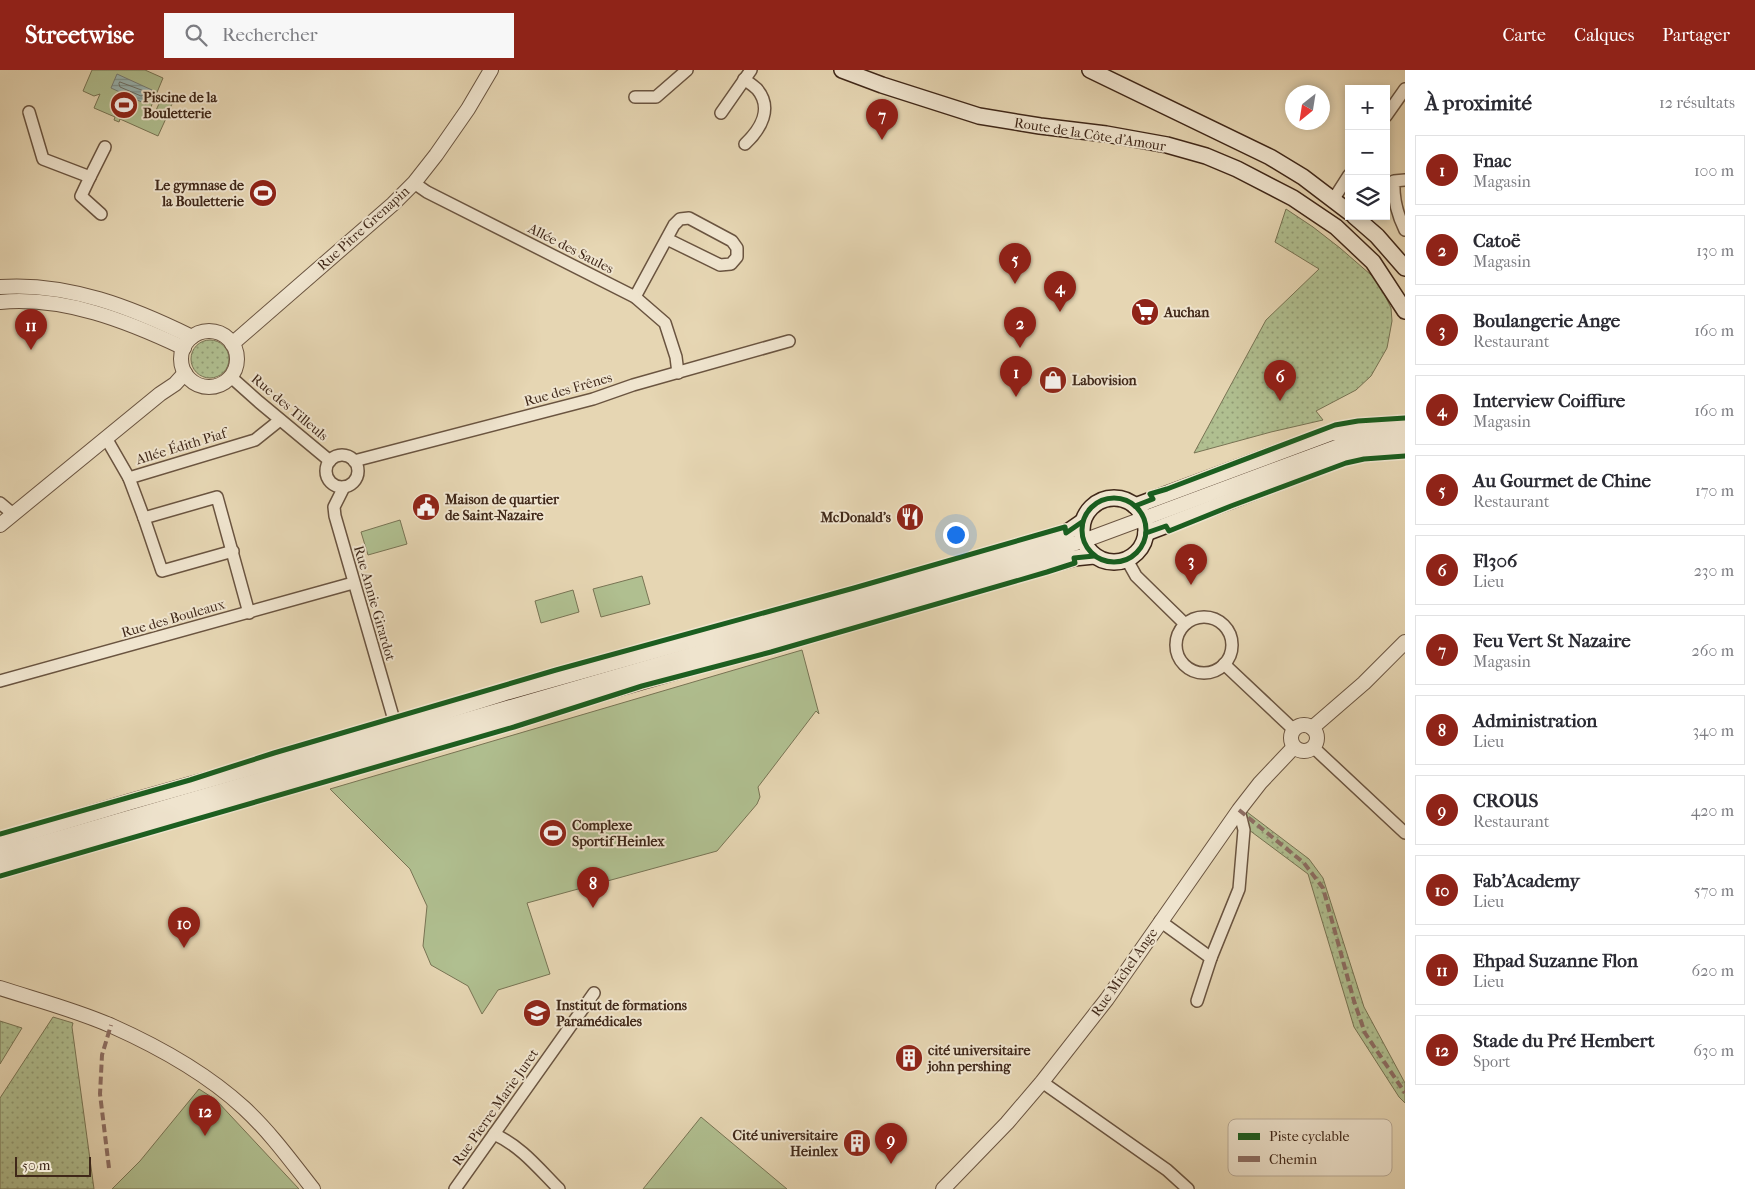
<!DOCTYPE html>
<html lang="fr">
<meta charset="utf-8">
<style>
:root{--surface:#fff;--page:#f7f7f7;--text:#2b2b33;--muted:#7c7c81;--line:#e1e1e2;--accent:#8f2418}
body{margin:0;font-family:"IM FELL French Canon",serif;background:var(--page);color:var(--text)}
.controls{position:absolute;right:15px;top:15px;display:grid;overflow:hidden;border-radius:0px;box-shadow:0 2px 8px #0003}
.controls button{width:45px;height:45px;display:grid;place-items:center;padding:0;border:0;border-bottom:1px solid var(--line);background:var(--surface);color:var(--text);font:25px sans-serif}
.compass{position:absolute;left:1285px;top:15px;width:45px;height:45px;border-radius:50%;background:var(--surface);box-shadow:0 2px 8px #0003;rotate:210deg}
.scale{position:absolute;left:15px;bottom:12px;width:76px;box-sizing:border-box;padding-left:5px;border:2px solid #402819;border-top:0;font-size:14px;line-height:18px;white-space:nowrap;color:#402819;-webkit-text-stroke:4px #efe4ce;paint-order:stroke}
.you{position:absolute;left:955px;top:464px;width:18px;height:18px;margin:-12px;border:4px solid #fff;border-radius:50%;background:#1a73e8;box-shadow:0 0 0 8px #1a73e833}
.badge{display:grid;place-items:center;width:32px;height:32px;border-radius:50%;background:var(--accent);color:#fff;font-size:16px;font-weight:700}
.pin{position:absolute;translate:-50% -41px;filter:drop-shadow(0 1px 2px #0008)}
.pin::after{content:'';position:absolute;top:26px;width:18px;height:15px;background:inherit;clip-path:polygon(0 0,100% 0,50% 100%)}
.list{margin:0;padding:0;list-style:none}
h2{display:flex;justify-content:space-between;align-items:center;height:65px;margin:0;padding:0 20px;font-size:21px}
h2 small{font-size:16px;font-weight:400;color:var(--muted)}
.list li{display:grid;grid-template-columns:32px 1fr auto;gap:15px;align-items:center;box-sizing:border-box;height:70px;margin:0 10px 10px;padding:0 10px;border:1px solid var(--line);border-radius:0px}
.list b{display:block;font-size:19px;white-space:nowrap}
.list p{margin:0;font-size:16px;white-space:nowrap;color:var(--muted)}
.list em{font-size:16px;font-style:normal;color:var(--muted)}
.icon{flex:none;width:28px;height:28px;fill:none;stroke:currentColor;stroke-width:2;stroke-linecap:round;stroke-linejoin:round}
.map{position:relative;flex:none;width:1405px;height:1119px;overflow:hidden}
header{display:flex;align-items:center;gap:30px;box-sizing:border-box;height:70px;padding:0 25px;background:var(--accent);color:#fff}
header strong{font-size:24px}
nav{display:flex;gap:28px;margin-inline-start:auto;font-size:18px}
.search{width:350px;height:45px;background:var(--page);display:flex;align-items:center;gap:12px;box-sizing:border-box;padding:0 18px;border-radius:0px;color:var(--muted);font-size:19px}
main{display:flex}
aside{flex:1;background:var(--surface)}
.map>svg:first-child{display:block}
.grass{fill:url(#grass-dots);stroke:#787454}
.pitch{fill:#b0bf90;stroke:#787454}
.water{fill:url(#water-rules);stroke:#757e77}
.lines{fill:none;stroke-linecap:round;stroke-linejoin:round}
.shore{stroke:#6c7067;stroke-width:1}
.minor-casing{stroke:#6a5440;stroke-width:14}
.tertiary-casing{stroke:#6a5440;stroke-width:16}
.secondary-casing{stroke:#402819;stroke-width:18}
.minor{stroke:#efe4ce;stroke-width:11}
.tertiary{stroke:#efe4ce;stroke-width:14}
.secondary{stroke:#efe4ce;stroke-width:15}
.quiet{stroke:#8d6e63;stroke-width:4;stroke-dasharray:8 4;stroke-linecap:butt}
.cycleway-casing{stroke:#efe4ce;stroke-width:8}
.cycleway{stroke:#1b5e20;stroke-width:5}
.labels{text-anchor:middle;stroke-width:4;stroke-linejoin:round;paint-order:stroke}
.poi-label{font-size:14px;font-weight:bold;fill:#402819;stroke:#efe4ce;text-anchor:start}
.street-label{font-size:14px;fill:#402819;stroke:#efe4ce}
.key{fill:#efe4ce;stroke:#baac98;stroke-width:1}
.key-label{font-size:14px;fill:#402819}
</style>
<header>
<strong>Streetwise</strong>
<div class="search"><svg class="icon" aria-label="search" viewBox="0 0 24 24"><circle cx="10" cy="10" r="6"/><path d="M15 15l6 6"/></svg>Rechercher</div>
<nav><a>Carte</a><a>Calques</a><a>Partager</a></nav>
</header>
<main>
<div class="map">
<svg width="1405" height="1119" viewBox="0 0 1405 1119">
<defs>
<pattern id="grass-dots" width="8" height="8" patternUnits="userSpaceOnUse" patternTransform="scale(1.25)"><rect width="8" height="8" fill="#b0bf90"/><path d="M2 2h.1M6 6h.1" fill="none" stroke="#919b75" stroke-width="1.8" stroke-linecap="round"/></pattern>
<pattern id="water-rules" width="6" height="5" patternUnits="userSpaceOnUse" patternTransform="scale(1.25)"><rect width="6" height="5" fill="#99b7b5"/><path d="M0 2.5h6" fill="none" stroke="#7e9592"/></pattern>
</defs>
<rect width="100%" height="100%" fill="#e6d6b3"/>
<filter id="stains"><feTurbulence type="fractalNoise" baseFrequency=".004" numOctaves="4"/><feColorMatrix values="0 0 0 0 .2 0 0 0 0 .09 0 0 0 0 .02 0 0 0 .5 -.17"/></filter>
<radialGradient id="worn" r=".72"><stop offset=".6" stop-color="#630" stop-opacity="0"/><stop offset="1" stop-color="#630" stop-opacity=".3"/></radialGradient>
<g class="grass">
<path d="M1286 139 1313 157 1340 178 1378 211 1391 238 1392 251 1387 278 1371 306 1356 320 1316 341 1323 350 1271 362 1194 383 1266 250 1319 199 1275 172Z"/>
<circle cx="210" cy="289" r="19"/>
<path d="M1247 742 1309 789 1323 808 1364 937 1405 1013V1033L1399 1027 1354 957 1308 804 1237 751Z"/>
<path d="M53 947 73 953 72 957 94 1119H0V1028Z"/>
<path d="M0 951 22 958 0 994Z"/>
</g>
<g class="pitch">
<path d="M92 0H145L163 8 148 44 153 47 162 27 173 32 170 38H167L165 42 168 44 158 66 120 49 119 52 114 50 115 47 94 38 100 24 94 26 83 21Z"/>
<path d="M400 450 407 474 368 485 361 462Z"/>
<path d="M642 506 650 534 601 547 593 519Z"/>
<path d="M573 520 579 542 541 553 535 531Z"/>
<path d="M802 580 819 644 816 641 758 717 760 727 757 734 717 781 527 833 550 904 498 920 482 944 468 916 431 895 423 876 427 836 410 799 330 719Z"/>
<path d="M199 1019 216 1030 299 1119H112L140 1091Z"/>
<path d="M701 1047 787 1119H643Z"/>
</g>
<path class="water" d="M117 4 152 20 146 34 111 18Z"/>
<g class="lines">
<path class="shore" d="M120 12 144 21V25L141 26 120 17 119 14Z"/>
<defs>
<g id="minor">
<path d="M744 9C748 12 753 15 757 19 773 38 761 59 745 74"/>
<path d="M635 27H656L687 0"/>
<path d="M29 42 43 89 90 107 81 126 101 144"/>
<path d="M721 43 751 0"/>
<path d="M1386 46 1405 19"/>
<path d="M90 107 105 77"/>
<path d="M1405 110 1394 111C1393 129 1397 144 1405 160"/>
<path d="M414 113 427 122 635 227 665 253 676 287 678 303"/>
<path d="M1333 130 1349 105"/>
<path d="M635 227 674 155 680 149 689 148 732 171 737 178V187L731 194 720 195 667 169"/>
<path d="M231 307 259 332 330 391"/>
<path d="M106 368 129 408 255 370 280 350"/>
<circle cx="342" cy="401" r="16"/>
<path d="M354 391 593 329 633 315 789 271"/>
<path d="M129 408 144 448 217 427 249 543"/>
<path d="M344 417 334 437 335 446 396 657"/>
<path d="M0 433 13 444"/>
<path d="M144 448 162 501 233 481"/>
<path d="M1127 490 1136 506 1185 554"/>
<circle cx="1204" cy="575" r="28"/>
<path d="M1224 594 1293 659"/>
<path d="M0 611 353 513"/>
<path d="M1313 677 1405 763"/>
<path d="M1160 851 1211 888 1197 931"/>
<path d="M1211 888 1239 819 1244 760 1239 740"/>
<path d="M1042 1012 1167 1100 1188 1119"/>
<path d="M494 1064C522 1077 538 1098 559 1119"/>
<path d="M455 1119 594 923"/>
</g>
<g id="tertiary">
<path d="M0 217C68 212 133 238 192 267"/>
<path d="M0 232C64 226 127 251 184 278"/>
<circle cx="209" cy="289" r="28"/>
<path d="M232 274 393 134 414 113 436 85 468 39 491 0"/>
<path d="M0 455 160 324 175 314 185 303"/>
<circle cx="1304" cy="668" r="13"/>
<path d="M1312 658 1364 613 1405 572"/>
<path d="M0 785 1083 471 1347 373 1405 367"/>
<path d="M0 918C37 930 76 940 112 956 159 977 206 1003 244 1038 270 1062 291 1091 313 1119"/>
<path d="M943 1119 1007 1053 1042 1012 1107 929 1239 740 1260 713 1294 677"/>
</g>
<g id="secondary">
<path d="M842 0 882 15 979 46 1040 56 1106 64 1167 75 1206 86 1237 99 1293 128 1336 157 1373 192 1405 241"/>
<path d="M1090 0 1270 87 1303 107 1349 142"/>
<path d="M1354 146 1377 166 1405 198"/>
<circle cx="1114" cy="460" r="32"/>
<path d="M1135 436 1331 363 1405 356"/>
<path d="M1146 463 1348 386 1380 379 1405 378"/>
<path d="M0 771 130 732 396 657 504 623 998 484 1066 463 1082 452"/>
<path d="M0 799 427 673 470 663 531 643 1019 503 1074 488 1094 486"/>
</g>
</defs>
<use href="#minor" class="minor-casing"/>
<use href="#tertiary" class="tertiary-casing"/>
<use href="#secondary" class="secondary-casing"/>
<use href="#minor" class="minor"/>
<use href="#tertiary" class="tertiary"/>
<use href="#secondary" class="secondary"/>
<g class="quiet">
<path d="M1239 740 1304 793 1323 818 1354 931 1365 963 1405 1023"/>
<path d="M109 1098 100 1024 102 985 111 955"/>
</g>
<defs>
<g id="cycleway">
<circle cx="1114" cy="460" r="32"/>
<path d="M1135 436 1153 429 1150 424 1167 419 1335 355 1358 351 1405 348"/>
<path d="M1146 463 1166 456 1169 461 1231 436 1346 393 1364 389 1405 386"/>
<path d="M0 764 190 710 274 683 556 600 854 518 1065 457 1066 463 1082 452"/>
<path d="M0 806 514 657 642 616 771 582 1047 502 1075 493 1074 488 1094 486"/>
</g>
</defs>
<use href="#cycleway" class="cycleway-casing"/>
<use href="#cycleway" class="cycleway"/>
</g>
<defs>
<symbol id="stadium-disc" viewBox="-11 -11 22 22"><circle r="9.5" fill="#8f2418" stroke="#efe4ce"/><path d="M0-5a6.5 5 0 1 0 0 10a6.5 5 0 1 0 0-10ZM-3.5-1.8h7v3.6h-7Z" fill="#fff"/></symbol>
<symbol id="supermarket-disc" viewBox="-11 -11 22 22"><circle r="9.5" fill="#8f2418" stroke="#efe4ce"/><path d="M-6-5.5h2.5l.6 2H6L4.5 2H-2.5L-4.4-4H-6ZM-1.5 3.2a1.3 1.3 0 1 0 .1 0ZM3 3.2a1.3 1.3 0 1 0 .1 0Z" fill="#fff"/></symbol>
<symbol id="shop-disc" viewBox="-11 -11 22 22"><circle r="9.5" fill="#8f2418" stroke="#efe4ce"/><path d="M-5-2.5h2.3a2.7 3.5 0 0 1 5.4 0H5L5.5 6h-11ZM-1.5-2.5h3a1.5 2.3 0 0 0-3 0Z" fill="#fff"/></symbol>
<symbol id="civic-disc" viewBox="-11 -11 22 22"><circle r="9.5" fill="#8f2418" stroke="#efe4ce"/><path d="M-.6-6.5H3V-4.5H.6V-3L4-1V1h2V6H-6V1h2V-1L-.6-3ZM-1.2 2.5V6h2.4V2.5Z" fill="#fff"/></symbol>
<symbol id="restaurant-disc" viewBox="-11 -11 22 22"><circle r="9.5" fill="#8f2418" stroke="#efe4ce"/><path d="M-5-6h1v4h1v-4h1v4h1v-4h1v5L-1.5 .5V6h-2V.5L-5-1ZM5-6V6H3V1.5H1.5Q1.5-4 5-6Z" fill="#fff"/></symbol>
<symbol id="university-disc" viewBox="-11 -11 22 22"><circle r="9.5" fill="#8f2418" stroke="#efe4ce"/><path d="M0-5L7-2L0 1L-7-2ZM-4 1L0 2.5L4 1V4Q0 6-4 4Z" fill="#fff"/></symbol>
<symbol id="building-disc" viewBox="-11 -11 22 22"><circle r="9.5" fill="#8f2418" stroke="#efe4ce"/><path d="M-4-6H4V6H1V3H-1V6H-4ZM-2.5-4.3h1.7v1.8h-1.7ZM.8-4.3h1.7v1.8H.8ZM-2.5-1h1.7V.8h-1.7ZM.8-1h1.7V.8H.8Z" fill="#fff"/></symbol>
</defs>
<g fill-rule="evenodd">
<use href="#stadium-disc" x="108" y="19" width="32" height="32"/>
<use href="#stadium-disc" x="247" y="107" width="32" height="32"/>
<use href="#supermarket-disc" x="1129" y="226" width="32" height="32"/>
<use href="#shop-disc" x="1037" y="294" width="32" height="32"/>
<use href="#civic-disc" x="410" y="421" width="32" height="32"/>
<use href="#restaurant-disc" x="894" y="431" width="32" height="32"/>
<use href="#stadium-disc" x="537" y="747" width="32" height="32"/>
<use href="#university-disc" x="521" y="927" width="32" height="32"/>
<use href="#building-disc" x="893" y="972" width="32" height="32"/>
<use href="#building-disc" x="841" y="1057" width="32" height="32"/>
</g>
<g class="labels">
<g class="poi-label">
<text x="143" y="32">Piscine de la<tspan x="143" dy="16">Bouletterie</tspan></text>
<text x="244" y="120" text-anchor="end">Le gymnase de<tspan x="244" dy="16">la Bouletterie</tspan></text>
<text x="1164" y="247">Auchan</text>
<text x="1072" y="315">Labovision</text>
<text x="445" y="434">Maison de quartier<tspan x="445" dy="16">de Saint-Nazaire</tspan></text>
<text x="891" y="452" text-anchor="end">McDonald's</text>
<text x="572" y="760">Complexe<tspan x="572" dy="16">Sportif Heinlex</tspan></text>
<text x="556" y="940">Institut de formations<tspan x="556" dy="16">Paramédicales</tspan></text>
<text x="928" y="985">cité universitaire<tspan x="928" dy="16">john pershing</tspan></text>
<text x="838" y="1070" text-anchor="end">Cité universitaire<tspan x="838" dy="16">Heinlex</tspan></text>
</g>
<g class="street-label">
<text transform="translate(1090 64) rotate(9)" y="5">Route de la Côte d'Amour</text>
<text transform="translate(363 158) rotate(-42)" y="5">Rue Pitre Grenapin</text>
<text transform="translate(571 178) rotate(27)" y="5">Allée des Saules</text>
<text transform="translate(568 319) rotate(-16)" y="5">Rue des Frênes</text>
<text transform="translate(290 337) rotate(40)" y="5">Rue des Tilleuls</text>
<text transform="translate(181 376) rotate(-17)" y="5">Allée Édith Piaf</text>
<text transform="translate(375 533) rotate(74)" y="5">Rue Annie Girardot</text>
<text transform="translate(173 548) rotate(-16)" y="5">Rue des Bouleaux</text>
<text transform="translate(1124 902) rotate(-55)" y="5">Rue Michel Ange</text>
<text transform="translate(495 1037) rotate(-55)" y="5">Rue Pierre Marie Juret</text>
</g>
</g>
<rect x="1228" y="1049" width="164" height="57" rx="8" class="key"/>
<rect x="1238" y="1063" width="22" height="7" fill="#1b5e20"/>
<rect x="1238" y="1086" width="22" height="6" fill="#8d6e63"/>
<g class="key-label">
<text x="1269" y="1071">Piste cyclable</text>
<text x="1269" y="1094">Chemin</text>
</g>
<rect width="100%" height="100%" filter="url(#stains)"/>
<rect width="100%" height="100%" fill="url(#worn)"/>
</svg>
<div class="controls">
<button>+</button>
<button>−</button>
<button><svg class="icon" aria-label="layers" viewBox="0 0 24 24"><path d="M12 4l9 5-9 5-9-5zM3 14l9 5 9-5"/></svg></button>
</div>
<svg class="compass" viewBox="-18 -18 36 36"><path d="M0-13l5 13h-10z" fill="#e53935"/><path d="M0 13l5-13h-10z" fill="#7c7c81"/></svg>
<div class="scale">50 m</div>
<div class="you"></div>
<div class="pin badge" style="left:1016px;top:327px">1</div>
<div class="pin badge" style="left:1020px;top:278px">2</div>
<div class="pin badge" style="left:1191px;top:515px">3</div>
<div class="pin badge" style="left:1060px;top:242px">4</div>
<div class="pin badge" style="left:1015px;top:214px">5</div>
<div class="pin badge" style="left:1280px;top:331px">6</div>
<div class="pin badge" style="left:882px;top:70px">7</div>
<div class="pin badge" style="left:593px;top:838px">8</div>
<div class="pin badge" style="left:891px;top:1094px">9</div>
<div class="pin badge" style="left:184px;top:878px">10</div>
<div class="pin badge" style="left:31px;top:280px">11</div>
<div class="pin badge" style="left:205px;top:1066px">12</div>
</div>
<aside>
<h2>À proximité<small>12 résultats</small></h2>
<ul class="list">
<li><span class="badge">1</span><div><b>Fnac</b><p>Magasin</p></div><em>100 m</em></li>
<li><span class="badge">2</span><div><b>Catoë</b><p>Magasin</p></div><em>130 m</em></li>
<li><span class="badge">3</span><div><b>Boulangerie Ange</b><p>Restaurant</p></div><em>160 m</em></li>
<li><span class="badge">4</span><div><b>Interview Coiffure</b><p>Magasin</p></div><em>160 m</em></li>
<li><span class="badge">5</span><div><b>Au Gourmet de Chine</b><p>Restaurant</p></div><em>170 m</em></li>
<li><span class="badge">6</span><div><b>Fl306</b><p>Lieu</p></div><em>230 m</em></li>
<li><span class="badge">7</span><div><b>Feu Vert St Nazaire</b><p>Magasin</p></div><em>260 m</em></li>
<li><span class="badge">8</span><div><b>Administration</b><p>Lieu</p></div><em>340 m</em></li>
<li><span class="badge">9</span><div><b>CROUS</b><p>Restaurant</p></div><em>420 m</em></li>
<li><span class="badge">10</span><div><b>Fab’Academy</b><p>Lieu</p></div><em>570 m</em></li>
<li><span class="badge">11</span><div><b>Ehpad Suzanne Flon</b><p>Lieu</p></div><em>620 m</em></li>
<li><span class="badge">12</span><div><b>Stade du Pré Hembert</b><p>Sport</p></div><em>630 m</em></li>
</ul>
</aside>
</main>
